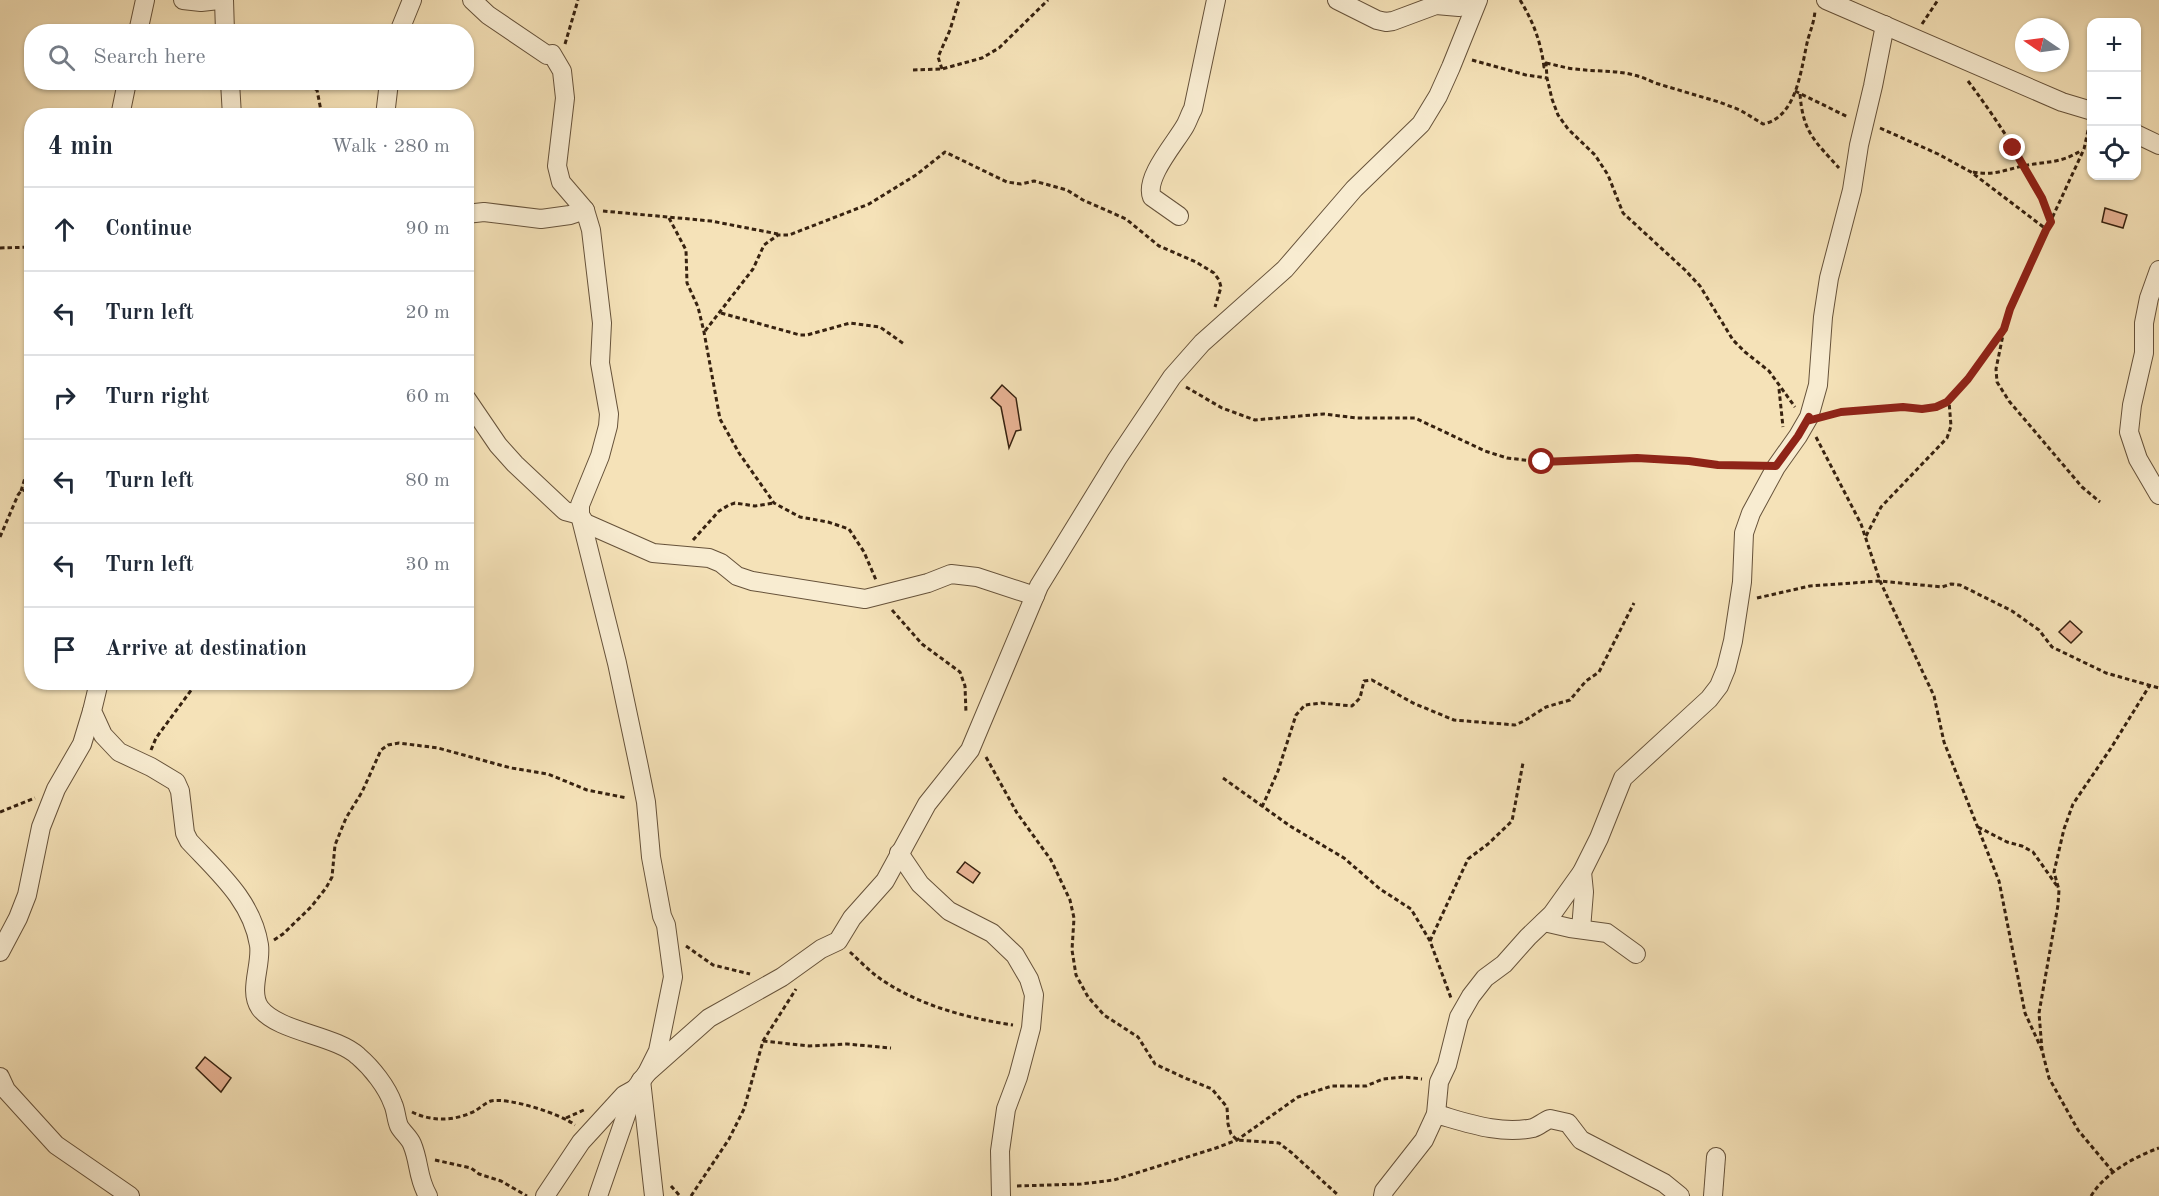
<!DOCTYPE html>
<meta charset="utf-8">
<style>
:root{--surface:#fff;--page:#f2f2f3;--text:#1f2937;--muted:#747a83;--line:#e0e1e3}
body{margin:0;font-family:"Old Standard TT",serif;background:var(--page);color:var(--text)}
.controls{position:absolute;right:18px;top:18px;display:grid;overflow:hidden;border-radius:12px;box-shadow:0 2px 4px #0004}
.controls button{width:54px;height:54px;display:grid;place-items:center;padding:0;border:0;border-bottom:2px solid var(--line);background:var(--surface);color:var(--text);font:30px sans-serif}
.compass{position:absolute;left:2015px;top:18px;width:54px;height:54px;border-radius:50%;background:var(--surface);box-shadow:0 2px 4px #0004;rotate:283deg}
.stop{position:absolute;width:18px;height:18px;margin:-14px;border:4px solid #8f2418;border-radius:50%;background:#fff}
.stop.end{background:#8f2418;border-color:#fff;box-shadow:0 2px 6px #0008}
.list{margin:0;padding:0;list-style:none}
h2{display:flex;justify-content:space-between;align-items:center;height:78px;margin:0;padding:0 24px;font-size:26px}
h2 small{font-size:20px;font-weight:400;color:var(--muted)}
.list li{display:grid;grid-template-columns:39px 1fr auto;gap:18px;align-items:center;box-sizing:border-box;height:84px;padding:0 24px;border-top:2px solid var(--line)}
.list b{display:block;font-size:22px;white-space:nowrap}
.list em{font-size:20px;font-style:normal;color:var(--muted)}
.icon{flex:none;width:33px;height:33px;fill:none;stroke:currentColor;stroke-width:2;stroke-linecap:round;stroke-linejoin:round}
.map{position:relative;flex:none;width:2159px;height:1196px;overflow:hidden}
.search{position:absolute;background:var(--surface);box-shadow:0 2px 4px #0004;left:24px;top:24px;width:450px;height:66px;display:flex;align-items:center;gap:15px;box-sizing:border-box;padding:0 21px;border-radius:24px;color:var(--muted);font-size:22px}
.panel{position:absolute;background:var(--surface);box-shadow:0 2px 4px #0004;left:24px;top:108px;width:450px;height:582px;border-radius:24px}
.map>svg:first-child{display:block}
.building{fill:#e7b293;stroke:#372210;stroke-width:1.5}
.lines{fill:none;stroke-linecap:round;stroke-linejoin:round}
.minor-casing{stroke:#66523a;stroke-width:20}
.path{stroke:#372210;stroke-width:3;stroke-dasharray:4.5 3;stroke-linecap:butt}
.minor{stroke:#f8ecd1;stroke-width:18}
.route{stroke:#8f2418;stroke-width:8}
</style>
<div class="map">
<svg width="2159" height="1196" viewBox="0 0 2159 1196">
<rect width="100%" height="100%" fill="#f5e2b8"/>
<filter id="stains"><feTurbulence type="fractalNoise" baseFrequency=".00333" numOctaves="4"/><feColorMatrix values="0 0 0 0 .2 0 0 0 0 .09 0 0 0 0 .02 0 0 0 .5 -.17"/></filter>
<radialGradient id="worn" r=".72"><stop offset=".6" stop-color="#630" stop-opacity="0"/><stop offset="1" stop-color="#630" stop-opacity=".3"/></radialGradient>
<g class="building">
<path d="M2105 208 2127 215 2123 228 2102 222Z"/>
<path d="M1002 385 1016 398 1021 430 1016 431 1009 448 1001 407 991 398Z"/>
<path d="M2070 621 2082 632 2071 643 2059 632Z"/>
<path d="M965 862 980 873 973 883 957 872Z"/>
<path d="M205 1057 231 1078 221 1092 196 1068Z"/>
</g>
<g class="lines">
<defs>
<g id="minor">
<path d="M183 0 201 2 219 0"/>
<path d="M224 0 225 32"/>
<path d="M472 0 488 15 547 55 552 54 562 71 565 98 557 166 561 182 585 210 591 230 602 323 600 363 609 414 608 426 600 456 580 505V515L617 663 639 767 646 802 651 857 662 916 666 925 673 977 658 1051 647 1073 635 1089 598 1196"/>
<path d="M1337 0 1377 20 1386 22 1393 21 1436 5 1459 7 1476 2"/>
<path d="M1826 0 2062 102 2092 111"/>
<path d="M138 32 145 0"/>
<path d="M399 32 412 0"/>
<path d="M230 82 232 116"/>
<path d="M120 116 127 82"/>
<path d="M385 116 389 82"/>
<path d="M2136 134 2159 145"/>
<path d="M466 214 484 212 541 219 570 215 585 210"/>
<path d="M1179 216 1152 197C1144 178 1176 142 1185 126 1188 121 1190 114 1193 109L1216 0"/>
<path d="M2159 270 2149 298 2144 323V353L2132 405 2129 432 2138 459 2159 495"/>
<path d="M466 398 498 445 515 464 565 511 580 515 585 523 653 553 709 558 721 563 737 576 752 581 865 599 928 583 951 574 977 577 1035 596"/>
<path d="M99 682 92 711 103 735 119 752 151 767 176 782 180 791 185 833 189 841C219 873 252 901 259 945 262 965 248 991 260 1008 278 1032 335 1035 358 1056 372 1068 387 1087 393 1104 396 1110 396 1119 399 1126 402 1132 409 1137 412 1144 420 1163 417 1177 428 1196"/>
<path d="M899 853 920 884 949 911 992 933 1015 955 1029 979 1034 995 1031 1028 1018 1077 1006 1109 1000 1151 1001 1196"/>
<path d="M1544 922 1570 928 1607 933 1636 954"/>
<path d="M1581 929 1584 892 1582 872"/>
<path d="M0 952 18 918 27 895 41 827 56 789 82 744 92 711"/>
<path d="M647 1073 709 1018 782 977 821 949 838 941 852 918 885 881 927 804 970 750 1039 586 1117 459 1172 377 1202 343 1285 269 1354 189 1421 124 1438 96 1451 67 1478 0"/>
<path d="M0 1077 6 1090 56 1145 130 1196"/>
<path d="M641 1080 654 1196"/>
<path d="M1436 1114C1468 1123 1500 1135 1533 1128 1539 1126 1544 1121 1550 1119L1568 1123 1581 1140 1664 1183 1680 1196"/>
<path d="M545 1196 581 1142 624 1095 633 1090"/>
<path d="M1383 1196 1384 1191 1424 1140 1436 1114 1439 1082 1447 1065 1459 1017 1471 996 1485 978 1504 964 1528 937 1552 914 1582 872 1599 838 1623 778 1709 699 1719 686 1726 669 1733 641 1742 582 1744 533 1751 513 1776 467 1798 436 1809 417 1818 385 1823 317 1829 278 1852 190 1859 145 1873 86 1885 25"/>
<path d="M1713 1196 1716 1157"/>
</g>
</defs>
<use href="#minor" class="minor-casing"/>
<g class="path">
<path d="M1520 0C1533 21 1541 42 1544 67L1546 63 1547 78 1552 99 1558 115 1568 129 1595 155 1608 175 1623 213 1685 270 1700 286 1733 340 1745 352 1769 371 1795 407"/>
<path d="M1922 24 1938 0"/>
<path d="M565 44 578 0"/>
<path d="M1472 60 1526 75 1547 78"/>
<path d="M1546 63C1556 65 1565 68 1575 69 1606 73 1625 68 1655 83L1719 102 1740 110 1763 124C1798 117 1801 67 1808 39 1811 29 1814 22 1815 11"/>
<path d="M942 69 938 57 950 30 959 0"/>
<path d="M913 70 942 69 982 58 999 48 1048 0"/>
<path d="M1968 81C1995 117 2020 155 2041 196 2045 204 2047 213 2051 222"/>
<path d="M302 82 317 90 322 116"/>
<path d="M1795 91 1848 117"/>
<path d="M1800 94C1803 133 1815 141 1839 168"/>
<path d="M360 116 369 111"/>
<path d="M1880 128 1938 154 1971 172 2046 229"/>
<path d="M1973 172C1994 176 2004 170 2023 166 2047 161 2060 164 2082 150"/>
<path d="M603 211 711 221 778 234"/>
<path d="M669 218 686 250 687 283 698 307 704 332 720 419 739 453 774 503 800 517 828 522 849 529 864 552 876 580"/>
<path d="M0 248 32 247"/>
<path d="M721 313 800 335H807L850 323 880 327 904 344"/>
<path d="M2004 330 1996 369 1997 382 2009 401 2082 487 2100 502"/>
<path d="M705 331 753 269 764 245 778 235H789L869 204 916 175 945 152 1007 182 1021 184 1034 181 1067 190 1083 200 1126 219 1159 246 1196 262 1214 273 1219 280 1221 287 1215 307"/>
<path d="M1186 387 1222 408 1255 420 1324 414 1357 418H1415L1485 451 1507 458 1542 462 1637 458 1689 461 1718 466H1758"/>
<path d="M1779 389 1783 427"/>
<path d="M1826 416C1850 409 1876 408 1900 407 1916 406 1931 412 1945 403 1958 396 1970 377 1978 365 1994 344 2003 334 2010 309L2084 149 2089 126"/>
<path d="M1816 437 1861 524 1880 581 1934 696 1944 742 1999 881 2025 1013 2042 1050"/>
<path d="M21 491 32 455"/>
<path d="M1866 536 1881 507 1947 438 1951 426 1949 401"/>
<path d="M0 537 18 495 21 491 32 488"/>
<path d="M693 540 719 511 729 505 735 503 755 506 774 503"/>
<path d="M1757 598 1810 586 1880 581 1942 587 1951 584 1960 585 2012 611 2039 630 2052 647 2106 673 2159 688"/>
<path d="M892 610 922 644 960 672 965 686 966 713"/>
<path d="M151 750 156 738 192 689 191 682"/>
<path d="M986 757 1017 813 1051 860 1070 900 1074 918 1072 950 1076 975 1088 997 1104 1015 1138 1037 1155 1064 1185 1078 1212 1089 1227 1107 1228 1124 1231 1134 1237 1140 1279 1143 1292 1153 1339 1196"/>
<path d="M1223 778 1290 826 1344 858 1380 889 1411 909 1430 941 1451 998"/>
<path d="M1262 807 1278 771 1296 715 1305 705 1321 703 1352 706 1360 698 1364 681 1372 680 1413 703 1454 720 1515 725 1524 721 1546 707 1570 700 1586 681 1599 672 1634 603"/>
<path d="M0 812 35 798"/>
<path d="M1978 827 2007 842 2022 846 2033 852 2057 886"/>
<path d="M274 940 283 934 311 907 326 888 332 877 335 845 346 818 362 792 381 750 388 745 399 743 438 748 511 768 548 774 587 790 627 798"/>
<path d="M1430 941 1468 859 1488 844 1512 821 1523 763"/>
<path d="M686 946 713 965 750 974"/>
<path d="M850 952C860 961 870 972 882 980 921 1006 967 1018 1013 1025"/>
<path d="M763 1041 809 1046 847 1044 891 1048"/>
<path d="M412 1112C432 1122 455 1121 475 1111 480 1108 485 1103 491 1101 508 1097 561 1114 575 1125"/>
<path d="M566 1118 586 1109"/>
<path d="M435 1160 471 1168 479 1174 501 1181 527 1196"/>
<path d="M2113 1172 2078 1130 2049 1078 2042 1050 2039 1013 2058 905 2059 890 2054 872 2064 829 2073 804 2111 748 2150 685"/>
<path d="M671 1186 680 1196"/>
<path d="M1017 1186 1081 1184 1114 1180 1216 1148 1237 1140 1298 1097 1316 1091 1332 1086H1366L1383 1079 1403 1077 1422 1079"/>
<path d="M691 1196 729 1139 744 1109 763 1041 796 989"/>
<path d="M2091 1196C2105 1173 2134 1157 2159 1148"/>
</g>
<use href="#minor" class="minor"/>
</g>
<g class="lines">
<path class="route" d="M1542 462 1637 458 1689 461 1718 465 1776 466 1798 436 1809 417 1807 421 1841 412 1903 407 1922 409 1936 407 1947 402 1968 379 2004 329 2010 309 2046 230 2051 222 2042 198 2013 148"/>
</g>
<rect width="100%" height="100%" filter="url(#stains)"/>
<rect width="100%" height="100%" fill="url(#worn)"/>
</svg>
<div class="controls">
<button>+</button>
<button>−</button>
<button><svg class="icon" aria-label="locate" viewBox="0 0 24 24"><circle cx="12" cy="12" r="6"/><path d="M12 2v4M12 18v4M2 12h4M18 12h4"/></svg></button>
</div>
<svg class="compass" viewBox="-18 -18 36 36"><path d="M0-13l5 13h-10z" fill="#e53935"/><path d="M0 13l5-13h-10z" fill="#747a83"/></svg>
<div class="stop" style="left:1542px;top:462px"></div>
<div class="stop end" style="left:2013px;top:148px"></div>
<div class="search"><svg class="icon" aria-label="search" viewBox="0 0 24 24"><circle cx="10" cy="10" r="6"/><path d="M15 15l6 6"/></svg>Search here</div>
<section class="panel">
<h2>4 min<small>Walk · 280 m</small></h2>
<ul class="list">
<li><svg class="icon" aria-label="ahead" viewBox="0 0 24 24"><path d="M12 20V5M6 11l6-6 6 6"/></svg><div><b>Continue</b></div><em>90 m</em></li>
<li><svg class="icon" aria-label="left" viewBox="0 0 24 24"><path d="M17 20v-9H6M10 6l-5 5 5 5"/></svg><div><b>Turn left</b></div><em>20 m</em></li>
<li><svg class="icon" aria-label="right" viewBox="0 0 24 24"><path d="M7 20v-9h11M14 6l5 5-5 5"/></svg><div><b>Turn right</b></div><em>60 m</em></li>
<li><svg class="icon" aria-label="left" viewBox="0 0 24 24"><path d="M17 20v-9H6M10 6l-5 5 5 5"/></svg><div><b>Turn left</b></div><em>80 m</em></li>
<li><svg class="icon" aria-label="left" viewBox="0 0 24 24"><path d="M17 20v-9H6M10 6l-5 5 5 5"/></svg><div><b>Turn left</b></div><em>30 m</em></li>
<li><svg class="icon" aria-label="arrive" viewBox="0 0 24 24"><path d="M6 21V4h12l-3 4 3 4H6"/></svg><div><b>Arrive at destination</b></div></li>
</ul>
</section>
</div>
